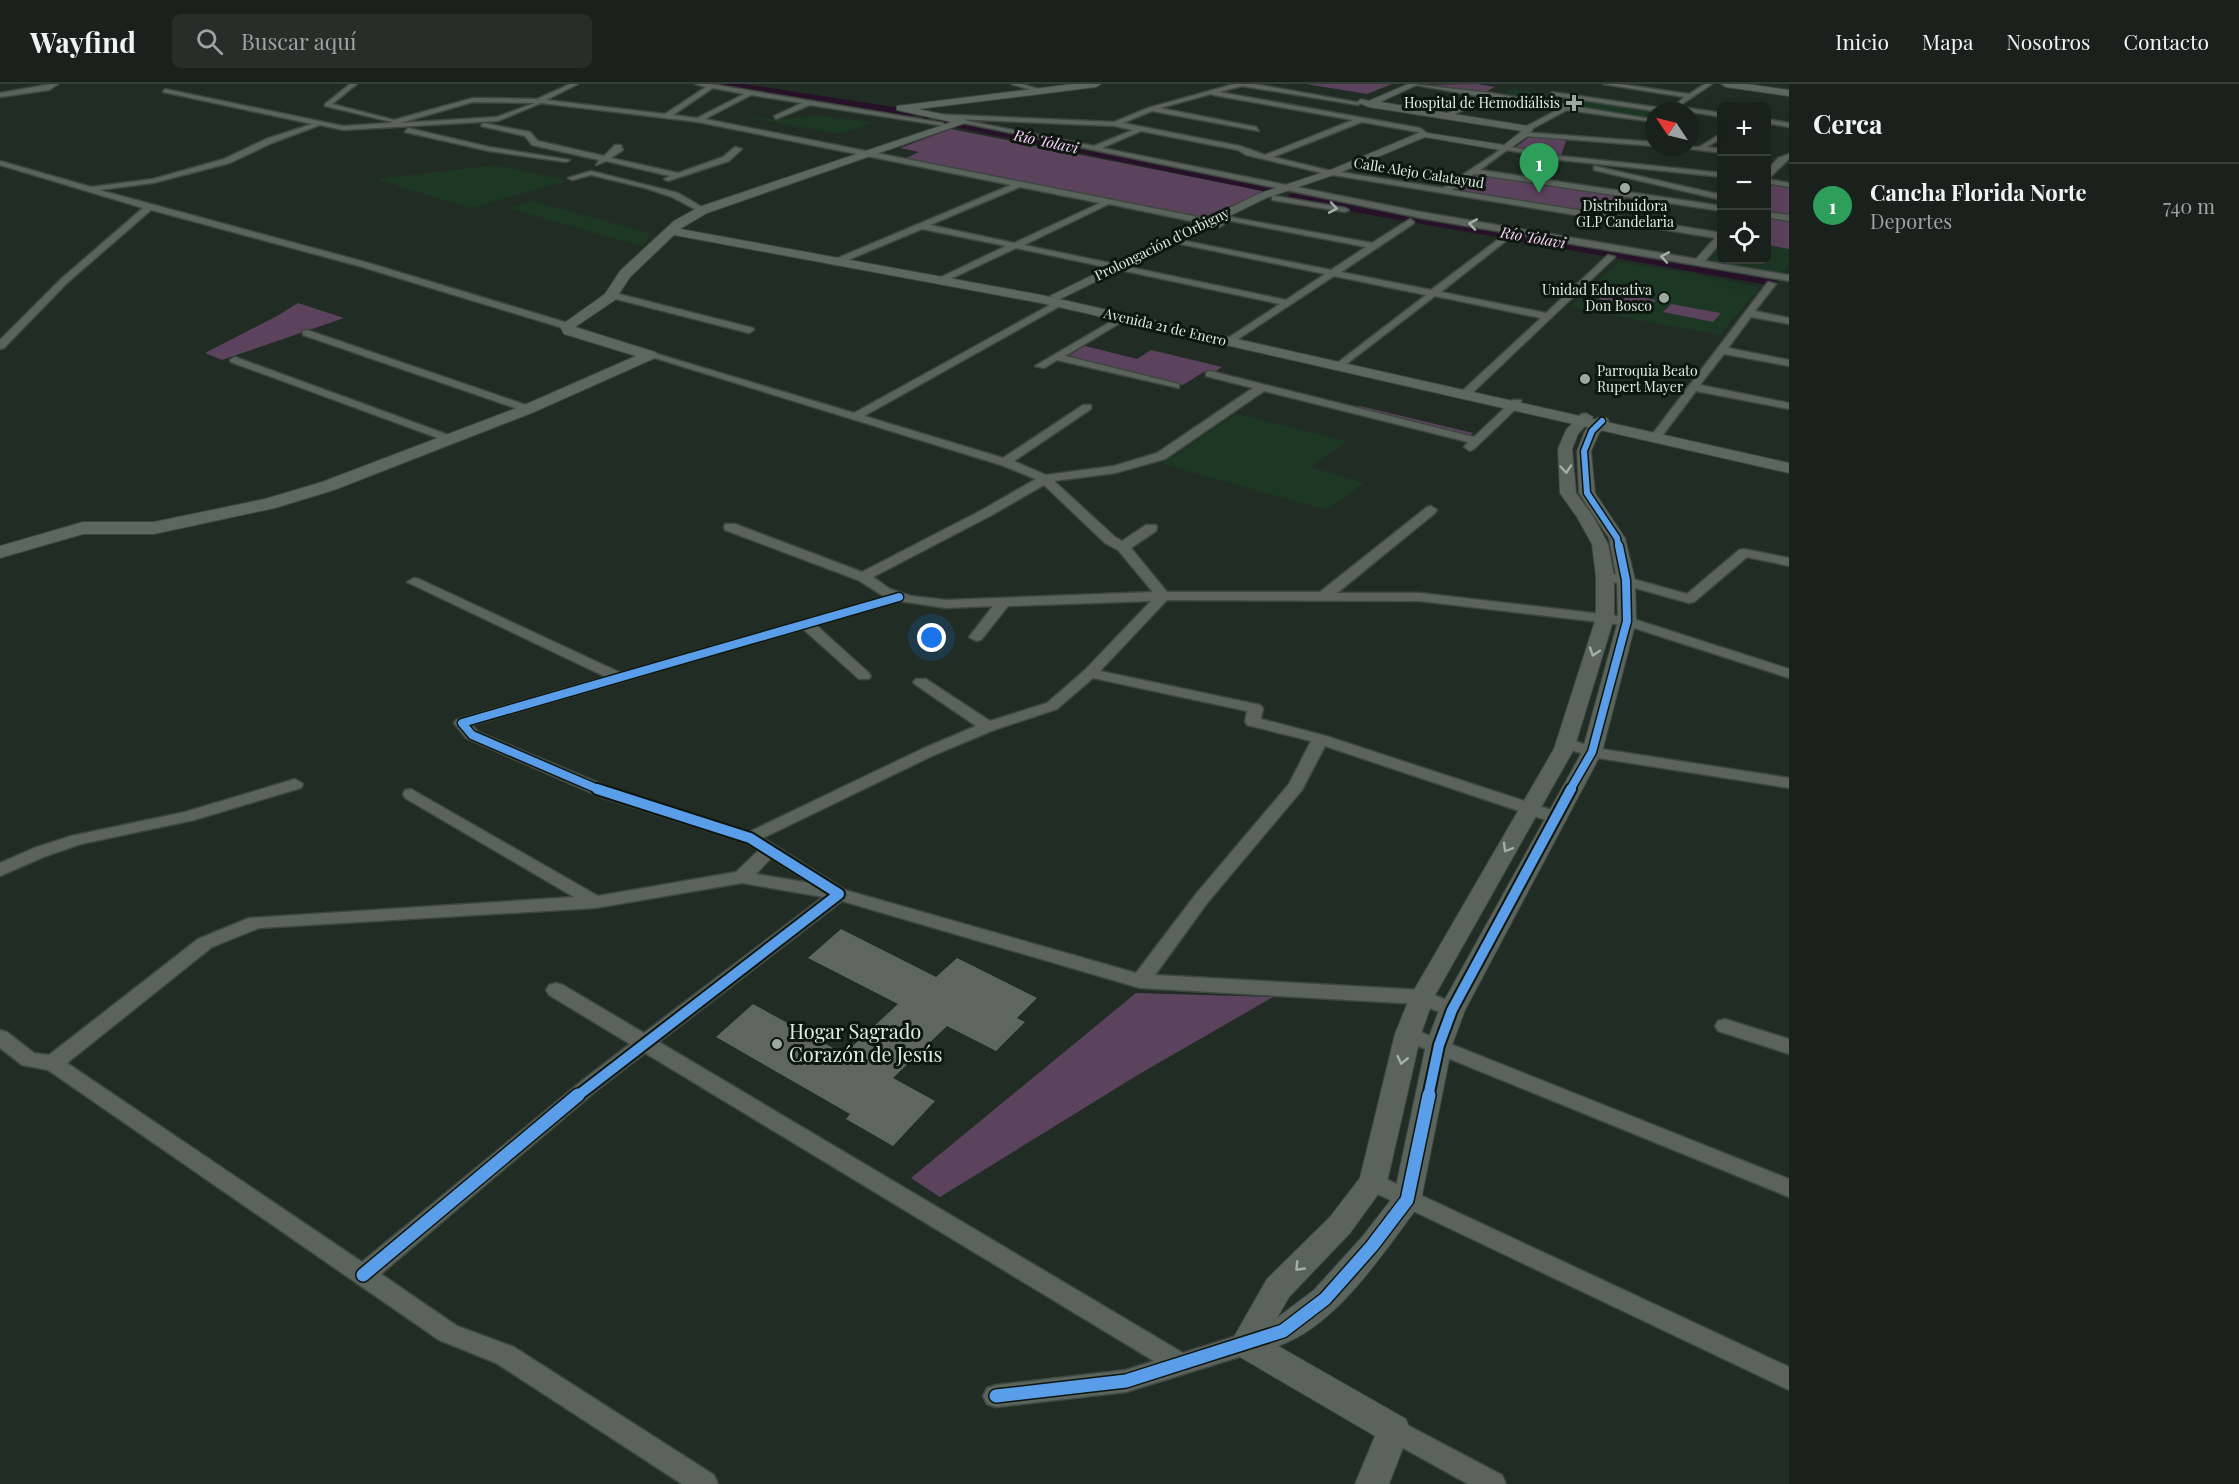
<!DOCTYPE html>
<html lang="es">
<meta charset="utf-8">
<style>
:root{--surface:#18211b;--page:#252e28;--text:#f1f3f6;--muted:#9fa3a3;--line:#363e3a;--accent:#9da9a0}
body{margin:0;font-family:"Playfair Display",serif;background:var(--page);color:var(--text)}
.controls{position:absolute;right:18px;top:18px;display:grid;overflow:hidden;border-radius:9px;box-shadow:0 6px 24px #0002}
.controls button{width:54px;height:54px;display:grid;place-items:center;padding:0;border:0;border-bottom:2px solid var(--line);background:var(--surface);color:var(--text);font:30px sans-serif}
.compass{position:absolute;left:1645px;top:18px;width:54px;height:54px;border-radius:50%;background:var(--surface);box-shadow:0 6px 24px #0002;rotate:305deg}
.you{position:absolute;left:932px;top:554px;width:21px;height:21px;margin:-15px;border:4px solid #fff;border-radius:50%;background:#1a73e8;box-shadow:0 0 0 9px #1a73e833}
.badge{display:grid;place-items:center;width:39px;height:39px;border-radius:50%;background:var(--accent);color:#fff;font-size:20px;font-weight:700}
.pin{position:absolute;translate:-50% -50px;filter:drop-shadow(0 2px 3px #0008)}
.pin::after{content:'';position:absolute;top:32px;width:21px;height:18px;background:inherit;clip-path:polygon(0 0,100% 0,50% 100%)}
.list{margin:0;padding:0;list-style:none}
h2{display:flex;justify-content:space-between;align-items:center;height:78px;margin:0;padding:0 24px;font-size:26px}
h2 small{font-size:20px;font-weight:400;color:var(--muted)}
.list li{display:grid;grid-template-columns:39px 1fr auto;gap:18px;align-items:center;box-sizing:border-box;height:84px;padding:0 24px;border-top:2px solid var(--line)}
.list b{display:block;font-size:22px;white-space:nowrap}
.list p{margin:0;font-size:20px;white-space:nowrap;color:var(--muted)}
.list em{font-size:20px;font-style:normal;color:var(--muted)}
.icon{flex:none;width:33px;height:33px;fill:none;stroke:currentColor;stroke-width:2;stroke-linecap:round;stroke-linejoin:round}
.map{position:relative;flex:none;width:1789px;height:1400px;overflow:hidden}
header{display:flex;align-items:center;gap:36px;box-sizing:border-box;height:84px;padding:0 30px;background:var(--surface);border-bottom:2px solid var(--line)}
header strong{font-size:28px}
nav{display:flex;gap:33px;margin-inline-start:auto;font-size:21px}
.search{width:420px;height:54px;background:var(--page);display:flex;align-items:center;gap:15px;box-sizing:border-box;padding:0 21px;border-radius:9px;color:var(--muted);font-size:22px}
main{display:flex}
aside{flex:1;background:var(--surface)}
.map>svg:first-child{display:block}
.built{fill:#1d3725}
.green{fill:#5c435d}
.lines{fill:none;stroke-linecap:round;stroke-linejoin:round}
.river{fill:#271129;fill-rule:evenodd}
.building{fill:#5d6760}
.minor-casing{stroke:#3d4740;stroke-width:3}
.tertiary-casing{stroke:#3d4740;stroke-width:2}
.secondary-casing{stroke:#3d4740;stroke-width:2}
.minor{fill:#5b635d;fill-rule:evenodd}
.tertiary{fill:#5b635d;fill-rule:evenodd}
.secondary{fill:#5b675f;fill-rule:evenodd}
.cycleway-far3-casing{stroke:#0d160f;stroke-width:9}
.cycleway-far2-casing{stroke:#0d160f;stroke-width:11}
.cycleway-far1-casing{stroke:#0d160f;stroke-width:14}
.cycleway-casing{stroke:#0d160f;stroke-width:16}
.cycleway-far3{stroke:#5a9eea;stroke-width:6}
.cycleway-far2{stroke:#5a9eea;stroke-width:8}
.cycleway-far1{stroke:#5a9eea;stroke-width:10}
.cycleway{stroke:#5a9eea;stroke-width:13}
.oneway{stroke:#a4afa7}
.poi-dot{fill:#9da9a0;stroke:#0d160f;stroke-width:2}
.labels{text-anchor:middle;stroke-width:6;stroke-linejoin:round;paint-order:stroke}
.far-poi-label{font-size:14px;fill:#e0ede3;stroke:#0d160f;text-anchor:end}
.far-street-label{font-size:14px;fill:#e0ede3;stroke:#0d160f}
.far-water-label{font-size:15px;font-style:italic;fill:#fed3fe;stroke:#0d160f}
.near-poi-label{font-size:20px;fill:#e0ede3;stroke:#0d160f;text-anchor:start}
</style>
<header>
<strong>Wayfind</strong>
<div class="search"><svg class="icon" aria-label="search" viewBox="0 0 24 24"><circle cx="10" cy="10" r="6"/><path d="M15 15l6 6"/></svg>Buscar aquí</div>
<nav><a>Inicio</a><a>Mapa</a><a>Nosotros</a><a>Contacto</a></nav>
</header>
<main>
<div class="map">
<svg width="1789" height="1400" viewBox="0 0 1789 1400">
<rect width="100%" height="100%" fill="#202c24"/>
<g class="built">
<path d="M1513 5 1650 26 1653 27 1642 34 1498 12Z"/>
<path d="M821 32 874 38 840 50 745 33 777 35Z"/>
<path d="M497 81 568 97 469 124 376 95Z"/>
<path d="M532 117 645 148 650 150 644 163 508 124Z"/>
<path d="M1721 161 1722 176H1766L1767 161 1789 165V180L1783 188 1776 189 1709 177Z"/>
<path d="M1619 178 1693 190 1755 202 1758 205 1720 251 1569 223Z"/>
<path d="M1236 330 1347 357 1310 383 1364 399 1327 426 1162 380Z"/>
</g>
<g class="green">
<path d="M1306 0H1392L1367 10Z"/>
<path d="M1477 0 1495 3 1481 10 1421 1Z"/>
<path d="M951 45 1263 107 1203 135 904 75 919 68 900 64Z"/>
<path d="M1532 51 1567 54 1561 72 1513 65Z"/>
<path d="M1476 89 1628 112 1607 132 1452 106Z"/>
<path d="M1773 100 1789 102V131L1767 128 1766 108Z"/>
<path d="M1766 132 1789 136V165L1767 161Z"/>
<path d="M1607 207 1656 216 1647 225 1598 215Z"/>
<path d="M298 219 344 234 222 276 205 269 277 232Z"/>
<path d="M1671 220 1721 229 1713 238 1663 228Z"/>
<path d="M1085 262 1137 275 1151 266 1222 283 1213 289 1205 287 1183 301 1068 272Z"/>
<path d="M1360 322 1473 349 1468 353 1347 324Z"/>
<path d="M1136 909 1273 913 1141 989 940 1113 911 1094Z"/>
</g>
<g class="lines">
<g class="river">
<path d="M710 0H744L907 25 915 30 907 35 717 4Z"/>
<path d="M931 29 1267 98 1273 99 1276 103 1273 107 1267 108 926 37 923 34Z"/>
<path d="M1297 108 1769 189 1776 191 1779 195 1776 199 1769 201 1291 117 1288 113 1291 109Z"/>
</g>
</g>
<path class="building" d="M841 845 936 893 957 874 1037 914 1017 934 1025 938 996 967 947 942 893 994 935 1017 893 1062 846 1035 850 1030 716 953 753 920 844 970 898 920 808 874Z"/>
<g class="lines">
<defs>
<g id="minor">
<path d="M51 0H58L49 6 0 13V9Z"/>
<path d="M350 0H357L332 20 394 36 473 14 537 15 570 0H578L546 16 665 30 706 3 695 0H710L943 39 945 42 810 21 776 35 774 32 802 19 751 11 705 35 1223 138 1224 140 1220 143 1109 120 1024 161 1286 216 1325 190 1176 159 1180 156 1331 186 1366 163 1226 136 1230 133 1372 159 1410 135 1414 138 1413 140 1341 188 1431 206 1504 151 1507 152V156L1441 208 1546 229 1608 171 1615 173 1468 313H1460V309L1541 234 1435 212 1340 285 1336 284V280L1426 211 1334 192 1229 261 1224 258 1225 256 1280 220 1016 164 942 199 939 198V194L1006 162 922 145 836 181 833 180V176L1011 101 698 38 541 19 498 37 343 46 320 41 272 59 230 79 153 99 99 106 365 178 571 240V244H563L359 182 151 126 67 199 4 264 0 265V256L61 195 143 124 0 81V77L91 103 153 95 224 75 266 55 312 40 163 8 165 5 343 42 390 39 392 38 325 22V20ZM713 4 744 10 697 34 673 31ZM473 18 535 19 497 33 400 39ZM1020 103 1100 119 1014 159 930 141Z"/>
<path d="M1011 0H1022L1045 7 1042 9Z"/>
<path d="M1234 0H1254L1361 19 1358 21 1242 2 1219 8 1420 44 1428 50 1424 52 1418 48 1362 38 1273 73 1327 86 1443 104 1506 62 1560 72 1722 89V93L1560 76 1507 66 1480 86 1722 122V127L1474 90 1452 106 1722 149V157L1705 177 1789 191V197L1421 134 959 38 963 36 1094 62 1133 46 1115 42 932 34 929 32 932 30 1114 38 1148 24ZM1211 10 1213 11 1353 36 1265 71 1240 62 1123 39 1152 27 1259 47 1256 43 1160 24ZM1141 47 1238 66 1246 71 1327 90 1715 154 1696 175 1421 128 1102 64Z"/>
<path d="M1411 0 1491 9 1651 35 1654 38 1567 26 1528 47 1525 43 1559 25 1490 14 1448 33 1446 30 1482 13Z"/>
<path d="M1603 0H1619L1689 10 1705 0H1712L1682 20 1679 18 1684 13Z"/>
<path d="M1552 8 1668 25 1671 27H1654L1550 11Z"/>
<path d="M1674 22 1722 29V33L1672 25Z"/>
<path d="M1766 35 1789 39V43L1766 39Z"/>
<path d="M483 39 530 48 538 57 604 72 615 61H621L623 66 611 74 678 89 723 73 735 63 742 65 729 77 668 97 664 95 670 92 606 77 596 81 599 76 532 61 525 52 481 42Z"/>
<path d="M408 44 489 63 570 76 566 78 489 67 405 48Z"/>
<path d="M1522 48 1654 58V62L1525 52Z"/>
<path d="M1722 49V54L1707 63 1722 65V69L1674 63H1699Z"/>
<path d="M1789 70V75L1768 95 1789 99V103L1766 99V88L1778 74Z"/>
<path d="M1594 82 1722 111V116L1594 86Z"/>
<path d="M591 87 678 109 707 126 700 128 672 113 645 104 591 91 572 96 568 94Z"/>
<path d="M1275 112 1345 124 1349 126 1345 128 1272 116V112Z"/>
<path d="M1766 128 1789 131V137L1766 133Z"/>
<path d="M1768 198 1776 200 1755 227 1789 234V240L1751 233 1728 264 1789 276V282L1724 270 1700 301 1789 319V325L1696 307 1659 356H1651V352Z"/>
<path d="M611 208 753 244 754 246 749 249 608 213V209Z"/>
<path d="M1059 216 1062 217V221L864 332 1003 374 1083 321H1091V325L1014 377 1046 391 1114 382 1157 369 1253 304 1206 292V288L1210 287 1474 353 1513 316H1521V320L1474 365 1470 367 1464 363 1468 358 1264 307 1165 375 1115 389 1054 397 1115 453 1122 457 1146 441H1156L1157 444 1156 447 1131 464 1167 508H1320L1427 423 1431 422 1437 426 1435 429 1337 509H1420L1627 533 1789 585V594L1625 541 1420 517 1167 516 1100 587 1260 621 1263 624 1261 635 1326 652 1561 729 1563 733 1561 737H1549L1325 662 1302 706 1208 818 1155 891 1422 906 1459 921 1462 926 1459 931 1452 933 1419 920 1140 904 842 817 659 958 1183 1269 1246 1249 1255 1252 1258 1260 1255 1268 1126 1308 996 1323 987 1320 983 1312 987 1304 996 1301 1126 1286 1154 1277 645 969 597 1006 381 1190 457 1242 514 1263 714 1391 718 1400H682L496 1279 439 1256 48 986 22 981 0 964V946L7 948 34 969 49 971 198 855 249 834 574 813 405 714 403 710 405 706 411 705 598 812 736 788 759 766 744 758 601 713 466 654 454 639 456 636 606 593 407 498 414 494 419 495 621 589 885 513 858 496 725 446 724 443 725 440H735L862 488 982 426 1036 395 1001 381 645 271 654 269 854 329ZM1044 401 1105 459 1118 466 1153 508 946 516 911 512 890 505 873 493 990 432ZM899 517 946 524 993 522 969 553 976 557 981 556 1008 522 1151 517 1085 586 1047 619 990 637 926 595H916L913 598 916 601 976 642 922 665 749 748 613 705 478 648 472 641 803 545 859 595H869L871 592 869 589 816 541ZM1093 594 1247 627 1245 638 1247 641 1311 657 1289 700 1196 810 1136 889 845 806 763 754 934 671 994 646 1057 625ZM771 774 810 799 756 790ZM742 799 823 813 644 949 563 901 556 899 549 901 546 906 549 911 630 960 583 996 362 1178 67 979 212 863 259 844 595 824Z"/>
<path d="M1122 231 1127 234 1125 236 1065 272 1179 300V304L1057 276 1044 284 1035 282Z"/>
<path d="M307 246 532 323 534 325 532 327H524L303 251V247Z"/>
<path d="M235 273 454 353 456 355 450 358 446 357 231 278 230 276Z"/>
<path d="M1744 465 1789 474V482L1747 473 1694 518 1689 519 1610 497 1608 494 1615 490 1687 510 1739 466Z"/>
<path d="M1566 654 1595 664 1789 694V704L1592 673 1560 662 1558 659 1560 656Z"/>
<path d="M295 695 303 700 301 704 194 736 81 760 46 772 0 792V779L34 764 71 752 185 728Z"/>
<path d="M1725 935 1789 955V970L1718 947 1715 942 1718 937Z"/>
<path d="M1408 943 1789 1095V1113L1401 955 1398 950 1401 945Z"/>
<path d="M1373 1089 1789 1283V1306L1365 1104 1362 1098 1365 1092Z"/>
<path d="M1394 1334 1502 1391 1506 1400H1468L1385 1354 1381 1346 1385 1338Z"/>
</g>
<g id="tertiary">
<path d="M1408 0H1419L1380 18 1528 42 1533 45 1528 52 1506 67 1425 53 1339 89 1266 114 1060 215 1056 216 1050 212 1258 110 1333 85 1421 48 1504 61 1522 47 1369 23 1357 18 1361 15 1369 17Z"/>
<path d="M1586 329 1593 333 1578 350 1572 365 1576 409 1593 432 1608 460 1614 492V534L1574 665 1434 913 1421 950 1387 1098 1350 1149 1289 1213 1277 1234 1314 1206 1362 1153 1394 1112 1426 961 1439 926 1582 668 1618 537 1617 496 1609 454 1579 409 1577 367 1585 347 1597 334H1607L1609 337 1599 349 1591 367 1595 409 1625 454 1635 496 1636 537 1602 668 1465 926 1452 961 1421 1116 1417 1124C1381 1172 1336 1242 1278 1262L1406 1335 1410 1346 1389 1400H1355L1375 1352 1235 1270 1230 1260 1267 1195 1330 1133 1360 1094 1395 950 1410 913 1554 665 1596 534V492L1592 460 1577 433 1560 409 1558 365 1566 346 1581 330Z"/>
</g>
<g id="secondary">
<path d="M1073 0H1101L1096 3 918 25 964 35 968 38 707 129 680 145 1041 211 1789 379V389L1041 219 674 151 630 193 615 216 575 243 655 268 658 271 655 274 534 328 334 406 275 424 154 450H83L0 474V462L83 438H154L265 415 322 398 522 322 636 272 564 250 560 242 605 210 620 187 674 137 699 123 952 38 897 26V22Z"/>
<path d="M1721 0H1746L1789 6V12L1726 3Z"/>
</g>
</defs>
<use href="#minor" class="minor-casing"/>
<use href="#tertiary" class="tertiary-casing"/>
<use href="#secondary" class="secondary-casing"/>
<use href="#minor" class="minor"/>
<use href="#tertiary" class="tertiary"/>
<use href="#secondary" class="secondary"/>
<defs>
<path id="cycleway-far3" d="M1602 337 1592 347 1584 367 1587 409 1617 454 1619 464"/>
<g id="cycleway-far2">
<path d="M600 706 472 651 462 639 899 513"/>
<path d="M1570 706 1592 668 1627 537 1626 496 1619 462"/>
</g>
<g id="cycleway-far1">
<path d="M576 1013 839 810 750 754 597 705"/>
<path d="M1428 1013 1439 961 1452 926 1571 705"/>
</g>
<g id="cycleway">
<path d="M363 1191 578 1011"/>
<path d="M996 1312 1126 1297 1283 1247 1325 1215 1372 1162 1407 1116 1429 1011"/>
</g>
</defs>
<use href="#cycleway-far3" class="cycleway-far3-casing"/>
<use href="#cycleway-far2" class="cycleway-far2-casing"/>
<use href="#cycleway-far1" class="cycleway-far1-casing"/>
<use href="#cycleway" class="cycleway-casing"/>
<use href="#cycleway-far3" class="cycleway-far3"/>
<use href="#cycleway-far2" class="cycleway-far2"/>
<use href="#cycleway-far1" class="cycleway-far1"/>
<use href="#cycleway" class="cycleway"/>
</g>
<defs><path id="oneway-chevron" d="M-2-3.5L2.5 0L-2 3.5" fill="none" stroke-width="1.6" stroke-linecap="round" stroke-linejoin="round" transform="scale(1.5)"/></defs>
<g class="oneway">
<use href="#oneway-chevron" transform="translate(1333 124) rotate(10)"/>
<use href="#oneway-chevron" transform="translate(1473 140) rotate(-170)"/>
<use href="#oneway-chevron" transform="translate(1665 173) rotate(-170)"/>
<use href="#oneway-chevron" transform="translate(1566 385) rotate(85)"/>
<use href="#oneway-chevron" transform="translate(1594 568) rotate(108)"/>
<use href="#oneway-chevron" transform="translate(1507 764) rotate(120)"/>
<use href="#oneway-chevron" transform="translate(1402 976) rotate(103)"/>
<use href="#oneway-chevron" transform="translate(1299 1183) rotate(134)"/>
</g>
<g class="poi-dot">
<path d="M1571 10h6v6h6v6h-6v6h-6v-6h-6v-6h6z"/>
<circle cx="1625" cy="104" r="6"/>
<circle cx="1664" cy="214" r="6"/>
<circle cx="1585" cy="295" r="6"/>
<circle cx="777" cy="960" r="6"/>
</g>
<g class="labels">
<g class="far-poi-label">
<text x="1560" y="24">Hospital de Hemodiálisis</text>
<text x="1625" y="127" text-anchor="middle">Distribuidora<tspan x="1625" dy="16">GLP Candelaria</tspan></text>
<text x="1652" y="211">Unidad Educativa<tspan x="1652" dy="16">Don Bosco</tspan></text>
<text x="1597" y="292" text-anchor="start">Parroquia Beato<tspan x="1597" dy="16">Rupert Mayer</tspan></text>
</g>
<g class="far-street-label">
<text transform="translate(1419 89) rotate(9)" y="5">Calle Alejo Calatayud</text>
<text transform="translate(1162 160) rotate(-26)" y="5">Prolongación d'Orbigny</text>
<text transform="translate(1165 243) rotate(13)" y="5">Avenida 21 de Enero</text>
</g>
<g class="far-water-label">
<text transform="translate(1046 58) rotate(12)" y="5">Río Tolavi</text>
<text transform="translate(1533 154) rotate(10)" y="5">Río Tolavi</text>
</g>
<g class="near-poi-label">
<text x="789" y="955">Hogar Sagrado<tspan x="789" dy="23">Corazón de Jesús</tspan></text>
</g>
</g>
</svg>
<div class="controls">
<button>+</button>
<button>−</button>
<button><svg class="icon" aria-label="locate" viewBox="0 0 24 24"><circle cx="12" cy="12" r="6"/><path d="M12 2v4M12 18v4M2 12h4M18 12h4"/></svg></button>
</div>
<svg class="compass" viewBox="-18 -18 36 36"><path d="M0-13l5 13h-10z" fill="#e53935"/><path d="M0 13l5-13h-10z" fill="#9fa3a3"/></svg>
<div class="you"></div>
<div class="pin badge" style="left:1539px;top:109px;background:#2e9e5b">1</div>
</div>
<aside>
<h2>Cerca<small></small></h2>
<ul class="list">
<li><span class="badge" style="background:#2e9e5b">1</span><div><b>Cancha Florida Norte</b><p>Deportes</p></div><em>740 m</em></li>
</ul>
</aside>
</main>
